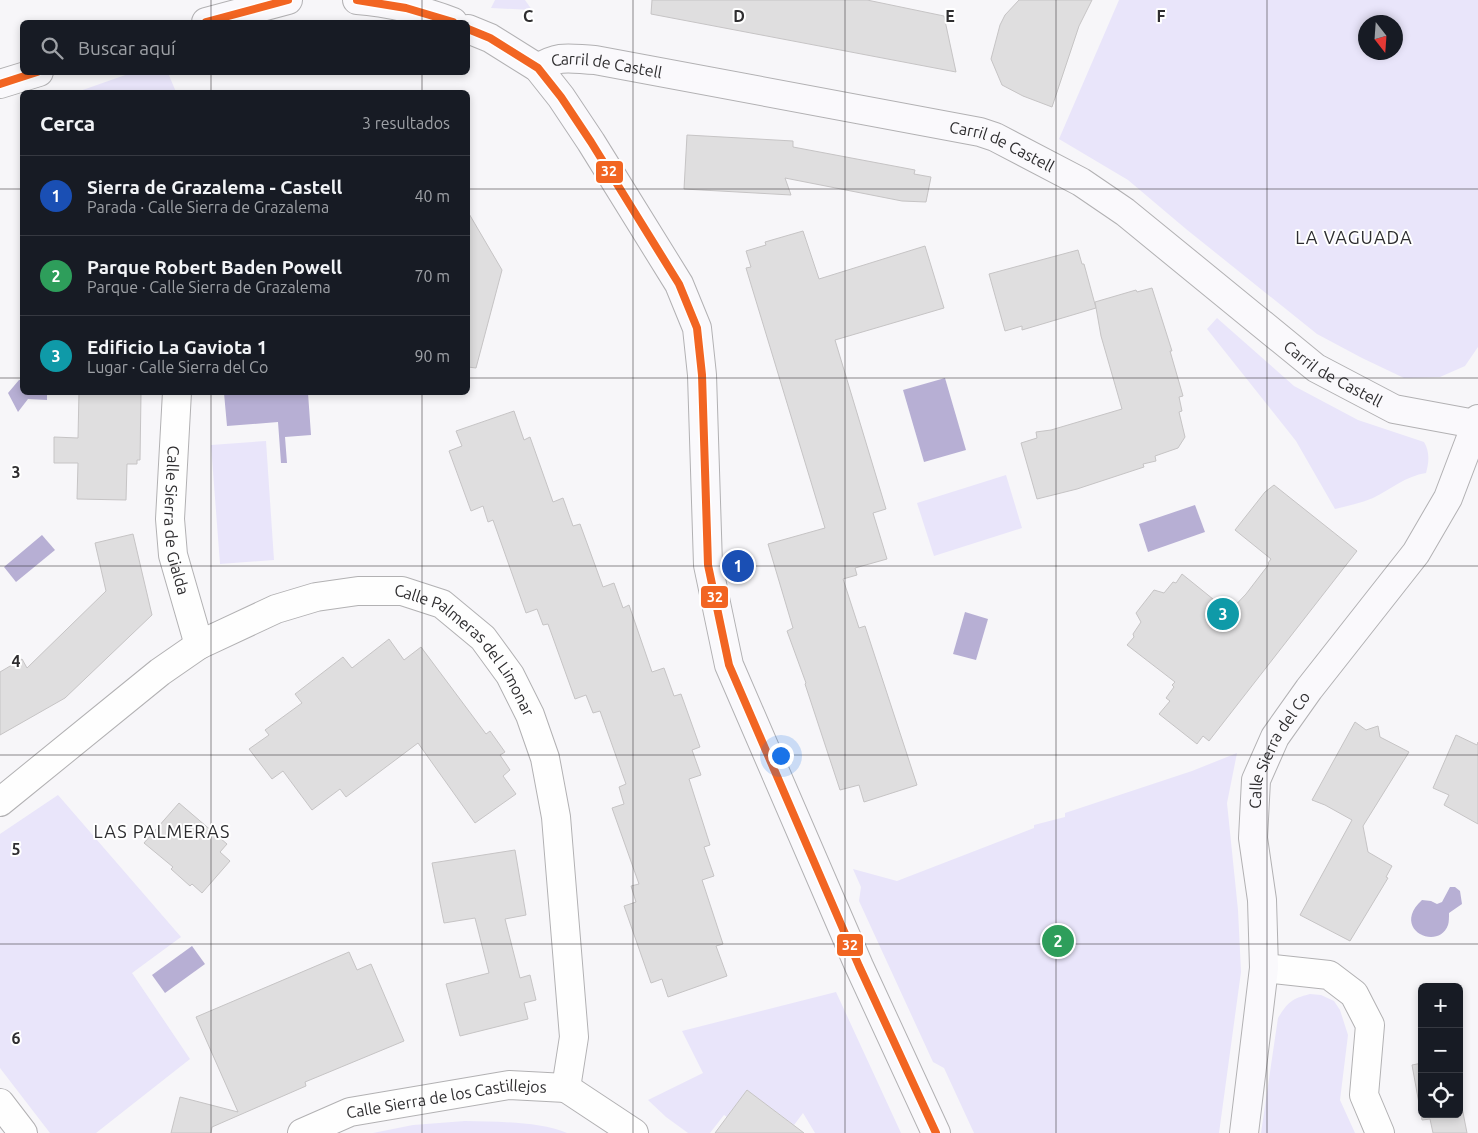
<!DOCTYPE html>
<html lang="es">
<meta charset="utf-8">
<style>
:root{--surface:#171b24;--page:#242831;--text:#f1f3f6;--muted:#9ea1a6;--line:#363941;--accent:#8c9099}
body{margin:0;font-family:Ubuntu,sans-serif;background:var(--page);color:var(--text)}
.controls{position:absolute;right:15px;bottom:15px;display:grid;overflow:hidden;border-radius:8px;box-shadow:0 2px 8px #0003}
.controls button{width:45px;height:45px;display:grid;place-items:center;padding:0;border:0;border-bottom:1px solid var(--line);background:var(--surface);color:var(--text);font:25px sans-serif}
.compass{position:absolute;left:1358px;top:15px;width:45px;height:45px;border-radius:50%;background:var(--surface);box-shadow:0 2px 8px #0003;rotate:163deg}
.you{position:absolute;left:780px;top:755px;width:18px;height:18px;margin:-12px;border:4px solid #fff;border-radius:50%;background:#1a73e8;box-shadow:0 0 0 8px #1a73e833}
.badge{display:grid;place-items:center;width:32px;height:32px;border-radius:50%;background:var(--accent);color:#fff;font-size:16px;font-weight:700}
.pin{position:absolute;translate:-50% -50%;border:2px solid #fff;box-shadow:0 1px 5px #0006}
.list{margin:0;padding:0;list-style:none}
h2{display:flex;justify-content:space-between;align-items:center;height:65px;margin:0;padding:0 20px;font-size:21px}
h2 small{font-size:16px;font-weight:400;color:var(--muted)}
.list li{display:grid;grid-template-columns:32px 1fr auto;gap:15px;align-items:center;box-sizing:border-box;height:80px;padding:0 20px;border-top:1px solid var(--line)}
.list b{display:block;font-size:19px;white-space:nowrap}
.list p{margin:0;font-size:16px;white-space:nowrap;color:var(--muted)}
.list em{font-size:16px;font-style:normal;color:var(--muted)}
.icon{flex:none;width:28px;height:28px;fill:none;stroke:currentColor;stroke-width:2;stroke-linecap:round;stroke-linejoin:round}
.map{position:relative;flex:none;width:1478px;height:1133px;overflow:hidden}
.search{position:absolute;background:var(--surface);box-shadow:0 2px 8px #0003;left:20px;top:20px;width:450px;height:55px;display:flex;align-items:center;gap:12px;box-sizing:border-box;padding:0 18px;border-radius:8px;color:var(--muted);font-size:19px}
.panel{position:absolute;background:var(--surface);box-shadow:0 2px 8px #0003;left:20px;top:90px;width:450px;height:305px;border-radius:8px}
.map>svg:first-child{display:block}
.green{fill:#e9e5fa;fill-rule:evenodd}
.water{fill:#b7afd4}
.building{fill:#dfdedf;stroke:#c6c4c5}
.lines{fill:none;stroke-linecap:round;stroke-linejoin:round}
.street-casing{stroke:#b2b1b3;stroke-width:30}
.secondary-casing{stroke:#b2b1b3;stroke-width:30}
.street{stroke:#fefefe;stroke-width:28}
.secondary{stroke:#faf9fc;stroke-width:28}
.bus-1-casing{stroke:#fff;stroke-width:11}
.bus-1{stroke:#f26522;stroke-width:8}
.grid{fill:none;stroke:#2f2e30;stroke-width:1;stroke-opacity:0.55}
.labels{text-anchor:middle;stroke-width:4;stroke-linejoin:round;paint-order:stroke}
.street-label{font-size:16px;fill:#2f2e30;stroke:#fff}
.neighbourhood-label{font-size:18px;letter-spacing:1px;fill:#2d2d30;stroke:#fff}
.grid-label{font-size:16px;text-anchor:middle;font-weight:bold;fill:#2f2e30;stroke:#fff;stroke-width:4;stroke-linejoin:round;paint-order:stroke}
.line-badge{stroke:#fff;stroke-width:2}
.badge-label{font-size:14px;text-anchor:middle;font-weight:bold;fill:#fff}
</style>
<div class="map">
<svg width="1478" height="1133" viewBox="0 0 1478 1133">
<rect width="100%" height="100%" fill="#f7f6f9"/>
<g class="green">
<path d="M495 0H525L532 10 491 8Z"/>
<path d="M1119 0H1478V347L1465 366 1440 377 1404 378 1362 358 1317 334 1186 229 1128 180 1059 139ZM1366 22H1396V52H1366Z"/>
<path d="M131 73H168L176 92H77Z"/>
<path d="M1217 318 1294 386 1358 420 1424 442C1430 452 1429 462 1426 473 1406 476 1391 489 1373 498 1361 503 1347 506 1335 509L1296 441 1207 329Z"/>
<path d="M266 441 274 560 220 564 211 445Z"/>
<path d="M1006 475 1022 528 934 556 917 503Z"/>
<path d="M1237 753 1227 803 1238 910 1241 972 1219 1133H974L944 1068 933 1062 859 901 861 887 853 869 897 881 1034 828V825L1065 817V813L1192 771Z"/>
<path d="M58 795 181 937 132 973 190 1059 96 1133H50L0 1068V834Z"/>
<path d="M836 992 901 1133H815L803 1113 794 1125 747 1090 727 1117 724 1115 710 1133H688L666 1117 648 1100 703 1073 682 1031Z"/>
<path d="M1310 994 1321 995 1334 1001 1340 1010 1348 1035 1340 1100 1355 1133H1261L1278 1018C1288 1002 1291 999 1310 994Z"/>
<path d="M465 1121C496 1122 539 1121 567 1133H373L413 1125Z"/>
</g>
<g class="water">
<path d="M945 378 966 450 924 462 903 390Z"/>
<path d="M19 380H22V392L47 393V400L28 399 18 412 8 393Z"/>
<path d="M224 393H308L311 435 285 437 287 463H281L278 422 227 426Z"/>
<path d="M1195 505 1205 532 1148 552 1139 524Z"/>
<path d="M42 535 55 550 16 582 4 567Z"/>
<path d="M965 612 988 619 976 660 953 654Z"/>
<path d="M1450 887H1455L1460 891 1462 904 1449 913C1449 917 1449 922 1448 925 1438 952 1390 929 1422 900L1431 901 1437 904 1442 902Z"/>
<path d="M192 946 205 964 165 993 152 975Z"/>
</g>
<g class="building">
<path d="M652 0H867L944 16 956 72 651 14Z"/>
<path d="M1019 0H1092L1079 26 1052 107 1023 96 1002 85 991 59 1000 25 1005 15Z"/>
<path d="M687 135 793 141V147L915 170 914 174 931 177 926 202 902 201 785 178 791 195 684 189Z"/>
<path d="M468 212 502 270 476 368 468 367Z"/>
<path d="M803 231 819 279 925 246 944 308 835 340 886 509 873 513 887 559 855 568 857 575 843 579 859 628 865 626 917 785 864 802 859 785 840 790 805 684 806 683 787 631 793 628 768 544 825 528 746 268 751 267 746 251 766 245 765 242Z"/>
<path d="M1078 250 1082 264H1084L1096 308 1022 330V326L1005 331 989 274Z"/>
<path d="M1152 288 1172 351H1170L1183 396 1179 397 1182 411 1179 412 1185 437 1178 448 1155 456 1156 461 1143 464 1144 467 1077 489 1037 499 1021 443 1037 438 1036 432 1051 430 1122 409 1101 336 1095 302 1136 290 1137 292Z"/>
<path d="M79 392H131V394H141L140 460H137V464H127L126 500 77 499 78 463H54V437L78 438Z"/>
<path d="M514 411 524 440 530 437 553 502 563 498 573 526 580 524 603 587 614 583 623 608 629 605 652 672 664 668 674 696 681 694 700 747 692 750 701 775 689 779 710 845 704 847 714 876 702 880 723 944 716 946 727 976 668 997 662 979 651 983 624 906 636 902 631 886 639 884 612 808 624 804 619 787 626 784 600 711 593 713 586 695 575 699 548 624 543 625 537 609 526 613 493 520 488 522 483 506 471 511 449 451 462 446 456 431Z"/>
<path d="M1274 485 1357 551 1209 741 1203 736 1197 744 1159 714 1170 701 1166 698 1174 687 1172 685 1175 682 1127 645 1134 637 1133 634 1141 622 1136 613 1154 590 1164 593 1173 582 1176 583 1182 574 1229 612 1246 594 1269 564 1268 563 1271 559 1235 530 1265 492Z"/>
<path d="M133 534 152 615 65 698 0 735V672L22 659 27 668 106 591 95 543Z"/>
<path d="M389 639 404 660 421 647 486 734 490 731 505 752 500 755 510 770 503 776 516 794 475 823 418 743 346 797 340 789 312 810 283 771 272 779 249 749 269 735 265 730 302 703 295 694 343 657 352 668Z"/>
<path d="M1355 722 1366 730 1378 726 1380 737 1409 752 1363 826 1368 852 1392 866 1386 877 1388 878 1350 941 1300 915 1352 820 1325 805 1312 800Z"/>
<path d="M1456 735 1477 745 1478 742V824L1444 805 1449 795 1433 788Z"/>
<path d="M179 803 227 844 220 852 230 861 202 893 192 884 190 886 171 869 173 867 144 843Z"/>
<path d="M515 850 526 915 505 919 520 978 530 975 536 1000 524 1003 528 1019 460 1036 446 984 489 973 475 918 444 923 432 863Z"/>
<path d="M349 952 357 970 371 964 404 1041 305 1082 306 1086 212 1127 211 1133H171L180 1097 238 1112 196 1017Z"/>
<path d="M1422 1063V1114H1459V1092L1467 1133H1433L1430 1119 1422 1120 1412 1065Z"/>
<path d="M747 1090 804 1133H715Z"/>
</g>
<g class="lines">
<defs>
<g id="street">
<path id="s1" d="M177 392 170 519 173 555 199 645"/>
<path id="s2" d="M0 802 160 672 199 645 276 609 316 597 358 591H402L442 604 483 638 510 675 530 715 545 758 556 817 574 1037 566 1088"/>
<path d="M1264 968 1329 975 1354 994 1370 1025 1364 1095 1380 1133"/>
<path d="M566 1088 634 1133"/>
<path d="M0 1103 23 1133"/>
<path id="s3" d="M302 1133 350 1112 509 1085 566 1088"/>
</g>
<g id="secondary">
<path d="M357 0C386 2 426 11 453 22"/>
<path d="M206 22 288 0"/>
<path d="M468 29 490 38 538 68 561 97 591 142 679 284 697 328 702 375 708 565 729 665 859 966 936 1133"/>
<path id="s4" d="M538 68C561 54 570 59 595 60L980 132 995 137 1081 182 1125 212 1316 368 1394 409 1475 424"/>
<path d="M0 84 39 72"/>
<path id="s5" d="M1244 1133 1264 968 1262 900 1253 838 1256 780 1275 737 1309 689 1416 553 1448 498 1478 419"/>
</g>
</defs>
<use href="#street" class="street-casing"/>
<use href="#secondary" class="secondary-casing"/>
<use href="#street" class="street"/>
<use href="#secondary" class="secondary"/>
<defs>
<g id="bus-1">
<path d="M357 0 406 8 453 22"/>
<path d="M206 22 288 0"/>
<path d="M468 29 490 38 538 68 561 97 591 142 679 284 697 328 702 375 708 565 729 665 859 966 936 1133"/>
<path d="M0 84 37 72"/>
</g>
</defs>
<use href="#bus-1" class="bus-1-casing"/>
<use href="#bus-1" class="bus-1"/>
</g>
<path class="grid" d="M211 0V22M422 0V22M633 0V1133M845 0V1133M1056 0V1133M1267 0V1133M211 72V92M422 72V92M0 189H22M468 189H1478M0 378H22M468 378H1478M211 392V1133M422 392V1133M0 566H1478M0 755H1478M0 944H1478"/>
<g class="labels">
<g class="street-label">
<text dy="6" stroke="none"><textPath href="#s4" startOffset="71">Carril de Castell</textPath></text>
<text dy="6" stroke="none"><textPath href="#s4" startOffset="476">Carril de Castell</textPath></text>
<text dy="6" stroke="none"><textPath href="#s4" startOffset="881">Carril de Castell</textPath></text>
<text dy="6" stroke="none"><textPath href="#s1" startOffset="129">Calle Sierra de Gialda</textPath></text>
<text dy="6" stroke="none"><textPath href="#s2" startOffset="556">Calle Palmeras del Limonar</textPath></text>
<text dy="6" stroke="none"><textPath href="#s5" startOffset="391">Calle Sierra del Co</textPath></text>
<text dy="6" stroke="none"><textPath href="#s3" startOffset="150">Calle Sierra de los Castillejos</textPath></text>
</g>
<g class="neighbourhood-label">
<text x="1354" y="244">LA VAGUADA</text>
<text x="162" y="838">LAS PALMERAS</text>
</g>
</g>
<g class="grid-label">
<text x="528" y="22">C</text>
<text x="739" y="22">D</text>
<text x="950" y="22">E</text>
<text x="1161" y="22">F</text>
<text x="16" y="478">3</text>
<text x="16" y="667">4</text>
<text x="16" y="855">5</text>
<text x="16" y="1044">6</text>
</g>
<g class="line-badge">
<rect x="595" y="160" width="29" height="24" rx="5" fill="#f26522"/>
<rect x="700" y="585" width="29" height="24" rx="5" fill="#f26522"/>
<rect x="836" y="933" width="28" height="24" rx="5" fill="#f26522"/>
</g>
<g class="badge-label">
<text x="609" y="176">32</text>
<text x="715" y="602">32</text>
<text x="850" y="950">32</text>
</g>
</svg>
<div class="controls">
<button>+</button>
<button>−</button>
<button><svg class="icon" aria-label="locate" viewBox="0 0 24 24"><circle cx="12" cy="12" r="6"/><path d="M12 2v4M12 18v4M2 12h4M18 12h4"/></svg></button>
</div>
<svg class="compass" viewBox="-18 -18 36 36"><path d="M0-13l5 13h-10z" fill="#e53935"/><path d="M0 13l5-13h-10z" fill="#9ea1a6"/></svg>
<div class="you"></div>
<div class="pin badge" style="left:738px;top:566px;background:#1a4fb4">1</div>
<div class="pin badge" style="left:1058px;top:941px;background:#2e9e5b">2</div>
<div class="pin badge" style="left:1223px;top:614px;background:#0f9aa8">3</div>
<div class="search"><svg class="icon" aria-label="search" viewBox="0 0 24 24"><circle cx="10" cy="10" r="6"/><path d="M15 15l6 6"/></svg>Buscar aquí</div>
<section class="panel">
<h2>Cerca<small>3 resultados</small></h2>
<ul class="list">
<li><span class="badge" style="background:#1a4fb4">1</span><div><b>Sierra de Grazalema - Castell</b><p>Parada · Calle Sierra de Grazalema</p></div><em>40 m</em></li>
<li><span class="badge" style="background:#2e9e5b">2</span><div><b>Parque Robert Baden Powell</b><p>Parque · Calle Sierra de Grazalema</p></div><em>70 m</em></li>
<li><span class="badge" style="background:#0f9aa8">3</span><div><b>Edificio La Gaviota 1</b><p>Lugar · Calle Sierra del Co</p></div><em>90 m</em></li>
</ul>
</section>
</div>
